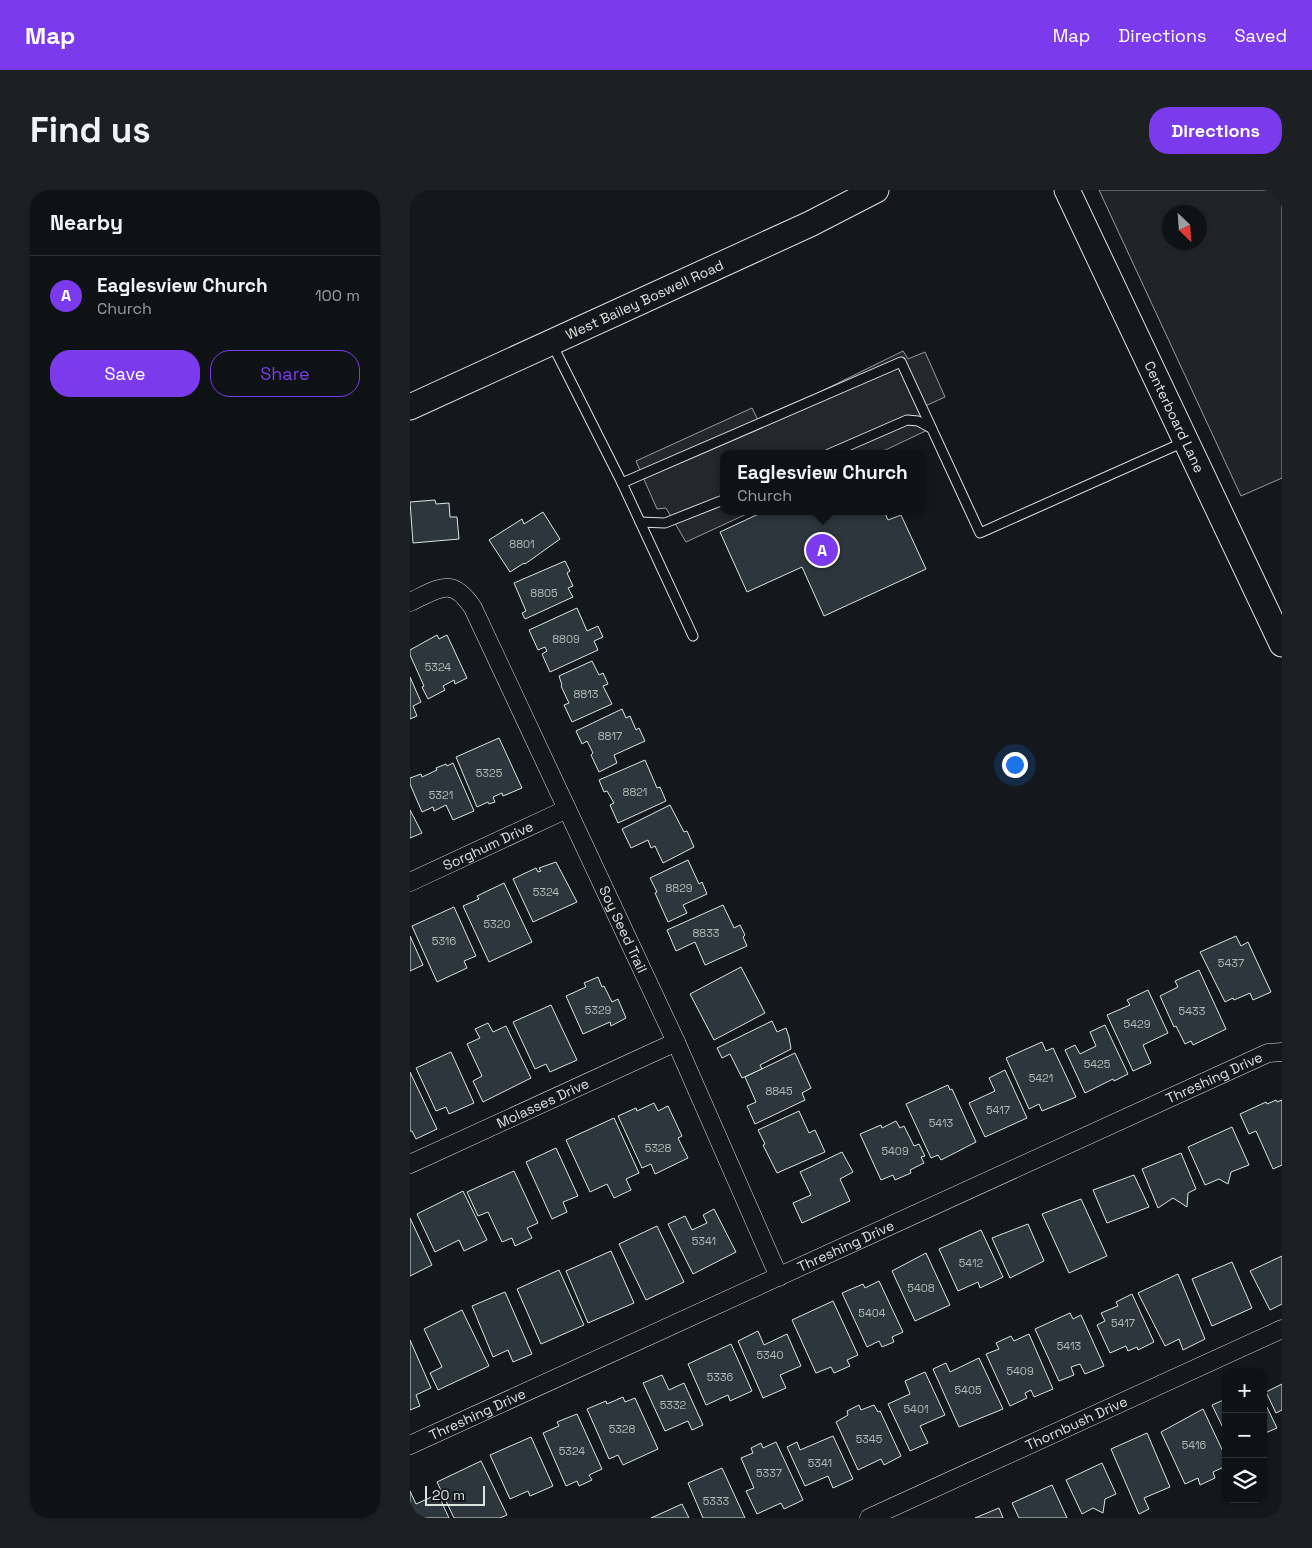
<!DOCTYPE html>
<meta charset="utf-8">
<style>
:root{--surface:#0f1215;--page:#1d2022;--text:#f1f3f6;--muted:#9b9ea0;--line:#2f3234;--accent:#7c3aed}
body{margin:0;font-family:"Space Grotesk",sans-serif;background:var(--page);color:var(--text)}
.controls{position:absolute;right:15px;bottom:15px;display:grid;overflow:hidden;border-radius:10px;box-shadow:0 1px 4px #0004}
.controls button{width:45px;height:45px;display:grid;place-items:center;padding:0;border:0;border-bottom:1px solid var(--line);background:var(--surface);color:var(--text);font:25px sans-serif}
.compass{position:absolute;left:752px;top:15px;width:45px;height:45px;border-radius:50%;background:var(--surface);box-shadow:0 1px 4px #0004;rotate:155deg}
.scale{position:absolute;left:15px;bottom:12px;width:60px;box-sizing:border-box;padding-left:5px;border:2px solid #d8e6dc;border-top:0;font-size:14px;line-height:18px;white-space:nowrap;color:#d8e6dc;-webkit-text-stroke:4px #14181c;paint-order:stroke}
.you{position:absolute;left:604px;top:574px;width:18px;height:18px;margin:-12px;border:4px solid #fff;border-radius:50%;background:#1a73e8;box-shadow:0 0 0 8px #1a73e833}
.badge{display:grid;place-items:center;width:32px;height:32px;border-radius:50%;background:var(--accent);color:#fff;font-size:16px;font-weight:700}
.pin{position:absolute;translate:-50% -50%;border:2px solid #fff;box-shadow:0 1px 5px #0006}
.popup{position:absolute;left:310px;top:260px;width:205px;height:65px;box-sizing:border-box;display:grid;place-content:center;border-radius:10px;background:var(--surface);filter:drop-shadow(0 1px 4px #0005);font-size:16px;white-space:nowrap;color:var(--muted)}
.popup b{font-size:19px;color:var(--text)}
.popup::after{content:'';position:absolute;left:50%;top:100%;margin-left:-10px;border:10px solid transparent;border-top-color:var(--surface)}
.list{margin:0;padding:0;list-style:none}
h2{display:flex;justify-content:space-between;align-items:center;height:65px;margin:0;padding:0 20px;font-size:21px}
h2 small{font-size:16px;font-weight:400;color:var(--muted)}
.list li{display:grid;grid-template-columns:32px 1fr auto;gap:15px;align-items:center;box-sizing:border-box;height:80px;padding:0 20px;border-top:1px solid var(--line)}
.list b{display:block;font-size:19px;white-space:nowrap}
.list p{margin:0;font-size:16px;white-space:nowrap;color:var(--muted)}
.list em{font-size:16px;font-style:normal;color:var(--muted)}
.actions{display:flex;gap:10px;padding:15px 20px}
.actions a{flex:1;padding:11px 0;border:1px solid var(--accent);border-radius:20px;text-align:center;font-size:18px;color:var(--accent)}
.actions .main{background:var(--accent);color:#fff}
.icon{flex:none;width:28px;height:28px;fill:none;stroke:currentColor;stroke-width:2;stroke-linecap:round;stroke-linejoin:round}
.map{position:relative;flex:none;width:872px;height:1328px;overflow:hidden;border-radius:20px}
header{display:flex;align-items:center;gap:30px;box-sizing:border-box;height:70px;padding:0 25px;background:var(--accent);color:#fff}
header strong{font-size:24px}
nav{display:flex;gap:28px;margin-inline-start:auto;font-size:18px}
.intro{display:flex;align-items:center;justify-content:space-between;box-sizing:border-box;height:120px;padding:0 30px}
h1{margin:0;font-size:35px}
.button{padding:12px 22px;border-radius:20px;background:var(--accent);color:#fff;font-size:18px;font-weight:700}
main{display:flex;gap:30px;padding:0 30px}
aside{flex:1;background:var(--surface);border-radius:20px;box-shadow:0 1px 4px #0004}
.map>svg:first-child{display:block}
.green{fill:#202428;stroke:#939e99;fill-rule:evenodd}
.parking{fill:#24282b;stroke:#939e99}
.building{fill:#2c363c;stroke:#d8e6dc}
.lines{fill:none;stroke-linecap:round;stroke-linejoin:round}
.lane-casing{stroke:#d8e6dc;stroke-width:11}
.street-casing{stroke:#d8e6dc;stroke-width:19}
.secondary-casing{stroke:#d8e6dc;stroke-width:27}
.lane{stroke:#14181c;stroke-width:9}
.street{stroke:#14181c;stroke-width:18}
.secondary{stroke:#14181c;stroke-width:25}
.labels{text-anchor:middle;stroke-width:4;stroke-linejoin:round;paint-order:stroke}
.number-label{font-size:11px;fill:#adbab4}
.street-label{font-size:14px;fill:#d8e6dc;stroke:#14181c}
</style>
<header>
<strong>Map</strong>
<nav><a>Map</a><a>Directions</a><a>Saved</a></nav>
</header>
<div class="intro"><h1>Find us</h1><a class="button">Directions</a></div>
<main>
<aside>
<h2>Nearby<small></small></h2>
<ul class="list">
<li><span class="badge">A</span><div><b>Eaglesview Church</b><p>Church</p></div><em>100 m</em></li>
</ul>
<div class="actions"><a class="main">Save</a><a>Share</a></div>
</aside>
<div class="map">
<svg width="872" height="1328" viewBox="0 0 872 1328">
<rect width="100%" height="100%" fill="#14181c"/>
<path class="green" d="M689 0H872V288L831 306ZM759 22H789V52H759Z"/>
<path class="parking" d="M493 161 498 169 515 162 535 207 515 216 526 236 467 264H313V321H343L276 352 256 318 247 319 226 271 342 218 349 232Z"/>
<g class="building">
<path d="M25 310 26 314 39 313 40 327H47L49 349 3 353 0 312Z"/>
<path d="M355 321H474L478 330 491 325 516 379 414 426 392 377 337 402 310 342Z"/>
<path d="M133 322 150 349 115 374 114 373 100 382 79 350 112 329 114 334Z"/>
<path d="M155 371 160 381 157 383 163 396 158 398 163 407 115 429 112 423 116 421 104 393Z"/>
<path d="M167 418 177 441 188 436 193 447 184 451 188 460 140 482 132 464 137 461 135 457 128 460 119 440Z"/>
<path d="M27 445 29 449 37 445 57 488 45 494 44 490 33 496 35 500 18 509 12 497 14 496 0 465V460Z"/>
<path d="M182 471 189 485 193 483 198 494 193 496 202 514 162 532 154 515 159 513 151 496 152 495 149 486Z"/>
<path d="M0 487 11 512 3 516 7 526 0 529Z"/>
<path d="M212 519 216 528 220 526 226 540 229 538 235 551 204 565 207 573 189 582 181 565 183 563 177 551 172 554 166 541Z"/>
<path d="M89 548 112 598 93 606 92 603 83 607 85 612 79 614 78 612 67 617 46 567Z"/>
<path d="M235 570 247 598 250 597 256 611 208 633 200 615 204 613 197 601 194 602 189 590Z"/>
<path d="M43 573 64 621 43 630 36 615 24 621 23 617 12 622 0 594V588L11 584 12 587 27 580 26 578 36 574 37 576Z"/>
<path d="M260 615 274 642 277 641 284 657 253 673 245 656 241 658 238 650 221 658 212 639Z"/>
<path d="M0 620 12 643 0 648Z"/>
<path d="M278 670 289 694 292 692 297 704 273 715 277 723 258 732 245 703 247 702 240 688Z"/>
<path d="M146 672 167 712 123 732 103 689 126 678 128 682 131 681 129 678Z"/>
<path d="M94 693 122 752 79 772 53 716 69 709 67 706Z"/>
<path d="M313 715 324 738 330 735 335 745 333 747 337 756 295 775 285 752 266 761 257 740Z"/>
<path d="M44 717 66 766 54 771 57 778 27 792 2 736Z"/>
<path d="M0 746 13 775 0 781Z"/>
<path d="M826 746 831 756 838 752 861 802 843 810 840 803 824 810 823 808 815 812 790 762Z"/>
<path d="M331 777 355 823 304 850 280 804Z"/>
<path d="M789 780 816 839 783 855 781 851 775 854 766 836 764 837 750 806 768 797 765 791Z"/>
<path d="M188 787 192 797 194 796 202 812 208 809 216 828 201 836 200 832 173 844 156 806 176 797 174 793Z"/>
<path d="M738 800 758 843 733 855 741 873 723 881 697 825 720 815 717 810Z"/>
<path d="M141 815 167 870 140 882 136 874 125 879 103 832Z"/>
<path d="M362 831 367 842 376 838 379 847 381 859 350 875 352 879 332 888 320 864 312 868 307 858Z"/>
<path d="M78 833 83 842 96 836 121 888 73 912 63 891 72 886 57 854 70 848 65 839Z"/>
<path d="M695 835 718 884 704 891 703 889 675 903 655 860 665 855 670 864 686 856 680 842Z"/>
<path d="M632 852 636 861 643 858 666 907 632 921 629 914 619 919 596 868Z"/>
<path d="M41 862 64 913 39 924 36 917 26 921 6 878Z"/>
<path d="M385 863 401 898 392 903 395 910 345 934 337 916 346 912 335 887Z"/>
<path d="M595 880 617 928 575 947 559 913 585 901 579 888Z"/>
<path d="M0 882 27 939 6 949 2 941H0Z"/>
<path d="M538 895 540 900 542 899 566 952 531 970 528 965 521 968 496 914Z"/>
<path d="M866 910 867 912 872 910V975L863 979 846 941 839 944 830 924 856 912 857 914Z"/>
<path d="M244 913 248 921 258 916 272 946 268 948 278 968 245 984 241 974 232 978 208 926 226 918 227 921Z"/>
<path d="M389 921 399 943 405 940 415 962 367 983 353 955 355 954 348 940Z"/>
<path d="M204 928 229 983 216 989 221 1000 204 1008 197 994 180 1002 156 950Z"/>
<path d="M486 931 490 938 494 936 504 956 509 954 515 966 511 967 514 973 500 980 501 983 485 990 483 985 471 990 450 944 471 935 472 938Z"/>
<path d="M822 937 839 975 821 982 818 994 809 989 795 995 778 957Z"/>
<path d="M146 958 168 1006 153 1012 157 1022 142 1029 116 972Z"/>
<path d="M432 962 443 982 430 989 440 1011 392 1033 383 1013 401 1005 390 982Z"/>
<path d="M771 963 786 999 778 1003 777 1017 763 1008 748 1018 732 979Z"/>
<path d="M104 981 128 1033 117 1038 122 1048 105 1056 102 1048 92 1052 78 1022 68 1026 57 1002Z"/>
<path d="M724 985 739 1017 697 1033 683 1000Z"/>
<path d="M53 1001 77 1050 54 1061 49 1050 25 1062 7 1024Z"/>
<path d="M671 1009 697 1066 659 1083 632 1024Z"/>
<path d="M304 1019 326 1062 283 1084 258 1034 275 1026 282 1040 297 1033 293 1025Z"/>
<path d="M0 1028 22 1075 0 1086Z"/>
<path d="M618 1034 634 1071 600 1088 582 1048Z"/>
<path d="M247 1036 274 1092 236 1110 209 1054Z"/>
<path d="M571 1040 593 1087 570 1098 568 1092 548 1101 529 1059Z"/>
<path d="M201 1061 224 1113 178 1133 156 1081Z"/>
<path d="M516 1063 540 1115 505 1131 482 1081Z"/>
<path d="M872 1066V1114L860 1120 840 1081Z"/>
<path d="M822 1072 842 1118 802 1136 782 1089Z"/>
<path d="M149 1080 174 1135 131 1154 107 1099Z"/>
<path d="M768 1084 795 1149 773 1160 769 1149 755 1156 728 1103Z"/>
<path d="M469 1091 493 1142 482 1147 484 1152 472 1157 469 1151 457 1157 432 1103 453 1094 455 1098Z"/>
<path d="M95 1102 122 1164 103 1172 98 1160 83 1167 62 1116Z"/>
<path d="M722 1104 744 1152 728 1160 727 1157 718 1161 716 1156 700 1163 687 1135 695 1131 691 1123 708 1116 706 1112Z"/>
<path d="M423 1111 448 1165 437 1170 440 1176 424 1183 421 1177 406 1183 382 1130Z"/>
<path d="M52 1120 79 1176 28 1200 20 1183 32 1177 14 1139Z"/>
<path d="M660 1123 663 1129 671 1125 694 1176 675 1184 670 1174 661 1177 664 1185 649 1191 625 1139Z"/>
<path d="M348 1141 354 1155 377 1144 391 1176 370 1185 376 1198 353 1208 328 1151Z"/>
<path d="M619 1144 643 1199 624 1207 621 1200 615 1203 617 1208 600 1216 576 1164 589 1159 586 1153 601 1146 604 1151Z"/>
<path d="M0 1150 21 1198 6 1205 10 1216 0 1220Z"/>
<path d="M321 1154 342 1201 320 1211 318 1205 296 1215 278 1174Z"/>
<path d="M569 1168 593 1219 549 1237 523 1179 536 1173 540 1182Z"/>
<path d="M515 1182 535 1225 510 1236 518 1253 500 1261 478 1214 500 1204 495 1191Z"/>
<path d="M252 1185 259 1200 274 1193 293 1235 282 1240 278 1231 255 1241 233 1193Z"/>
<path d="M872 1194V1220L866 1223 856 1202Z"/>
<path d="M213 1207 215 1212 225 1208 248 1259 213 1275 208 1265 199 1269 177 1219 196 1211 197 1214Z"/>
<path d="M816 1209V1244L802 1215Z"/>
<path d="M853 1209 867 1238 853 1244Z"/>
<path d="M449 1215 451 1220 464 1215 468 1222 470 1221 491 1266 474 1275 471 1269 448 1280 426 1232 438 1225 437 1221Z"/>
<path d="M793 1219 816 1268V1276L803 1282 805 1288 790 1295 788 1288 775 1294 751 1242Z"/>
<path d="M167 1224 192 1279 179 1285 182 1290 169 1296 167 1291 156 1296 133 1243 149 1236 147 1232Z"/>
<path d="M737 1243 760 1297 734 1308 739 1319 729 1324 701 1259Z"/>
<path d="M423 1246 443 1289 423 1298 418 1286 395 1296 377 1257 387 1252 390 1260Z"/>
<path d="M121 1247 143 1296 120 1306 118 1301 100 1309 80 1265Z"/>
<path d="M366 1252 393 1310 374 1319 371 1313 347 1324 336 1301 344 1298 331 1268 343 1263 341 1258 351 1253 353 1258Z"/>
<path d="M71 1271 97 1325 90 1328H44L27 1292Z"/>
<path d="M692 1273 706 1304 695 1309 693 1323 683 1318 672 1324 656 1290Z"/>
<path d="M312 1278 335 1328H293L278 1293Z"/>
<path d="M642 1295 657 1328H609L602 1313Z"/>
<path d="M0 1301 6 1314 28 1304 39 1328H0Z"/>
<path d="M272 1314 279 1328H241Z"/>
<path d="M589 1318 593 1328H565Z"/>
</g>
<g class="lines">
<defs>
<g id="lane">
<path d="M142 154 212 293 491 172 570 343 774 252"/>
<path d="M419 264 497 230 508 231 521 238"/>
<path d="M212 293 283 446"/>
<path d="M230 332 255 333 313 310"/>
</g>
<g id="street">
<path id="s1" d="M0 412C30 398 42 386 63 418L266 852 369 1087"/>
<path id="s2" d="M0 692 157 619"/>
<path id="s3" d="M0 974 266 852"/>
<path id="s4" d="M0 1255 858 863 872 862"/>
<path id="s5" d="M459 1328 872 1139"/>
</g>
<g id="secondary">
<path id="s6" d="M657 0 872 454"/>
<path id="s7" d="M0 217 400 34 466 0"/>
</g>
</defs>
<use href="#lane" class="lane-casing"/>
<use href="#street" class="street-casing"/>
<use href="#secondary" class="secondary-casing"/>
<use href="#lane" class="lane"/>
<use href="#street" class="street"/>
<use href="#secondary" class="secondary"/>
</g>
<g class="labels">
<g class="number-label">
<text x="112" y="358">8801</text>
<text x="134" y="407">8805</text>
<text x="156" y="453">8809</text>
<text x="28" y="481">5324</text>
<text x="176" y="508">8813</text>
<text x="200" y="550">8817</text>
<text x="79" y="587">5325</text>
<text x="225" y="606">8821</text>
<text x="31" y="609">5321</text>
<text x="269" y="702">8829</text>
<text x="136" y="706">5324</text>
<text x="87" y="738">5320</text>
<text x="296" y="747">8833</text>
<text x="34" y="755">5316</text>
<text x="821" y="777">5437</text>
<text x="188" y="824">5329</text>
<text x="782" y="825">5433</text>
<text x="727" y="838">5429</text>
<text x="687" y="878">5425</text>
<text x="631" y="892">5421</text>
<text x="369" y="905">8845</text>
<text x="588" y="924">5417</text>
<text x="531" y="937">5413</text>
<text x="248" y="962">5328</text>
<text x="485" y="965">5409</text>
<text x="294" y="1055">5341</text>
<text x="561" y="1077">5412</text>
<text x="511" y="1102">5408</text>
<text x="462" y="1127">5404</text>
<text x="713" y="1137">5417</text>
<text x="659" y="1160">5413</text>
<text x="360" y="1169">5340</text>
<text x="610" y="1185">5409</text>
<text x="310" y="1191">5336</text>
<text x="558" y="1204">5405</text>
<text x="263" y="1219">5332</text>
<text x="506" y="1223">5401</text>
<text x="212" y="1243">5328</text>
<text x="459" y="1253">5345</text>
<text x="784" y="1259">5416</text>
<text x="162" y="1265">5324</text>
<text x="410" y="1277">5341</text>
<text x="359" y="1287">5337</text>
<text x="306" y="1315">5333</text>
</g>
<g class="street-label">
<text dy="5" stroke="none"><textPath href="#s7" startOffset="258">West Bailey Boswell Road</textPath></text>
<text dy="5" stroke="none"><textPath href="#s6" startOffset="251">Centerboard Lane</textPath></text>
<text dy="5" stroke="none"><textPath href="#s2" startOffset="86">Sorghum Drive</textPath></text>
<text dy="5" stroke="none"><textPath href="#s1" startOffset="429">Soy Seed Trail</textPath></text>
<text dy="5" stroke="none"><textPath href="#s4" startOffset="884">Threshing Drive</textPath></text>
<text dy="5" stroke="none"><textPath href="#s3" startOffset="146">Molasses Drive</textPath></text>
<text dy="5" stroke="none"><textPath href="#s4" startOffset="479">Threshing Drive</textPath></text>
<text dy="5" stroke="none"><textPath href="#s4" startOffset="74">Threshing Drive</textPath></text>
<text dy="5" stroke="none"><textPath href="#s5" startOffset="228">Thornbush Drive</textPath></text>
</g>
</g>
</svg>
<div class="controls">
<button>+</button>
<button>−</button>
<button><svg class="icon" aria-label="layers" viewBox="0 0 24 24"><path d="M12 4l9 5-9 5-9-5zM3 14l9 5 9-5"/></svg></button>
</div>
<svg class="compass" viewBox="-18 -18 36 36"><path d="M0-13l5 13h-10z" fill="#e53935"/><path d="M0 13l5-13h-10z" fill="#9b9ea0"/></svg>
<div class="scale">20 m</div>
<div class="you"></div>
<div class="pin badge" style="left:412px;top:360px">A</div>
<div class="popup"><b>Eaglesview Church</b>Church</div>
</div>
</main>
